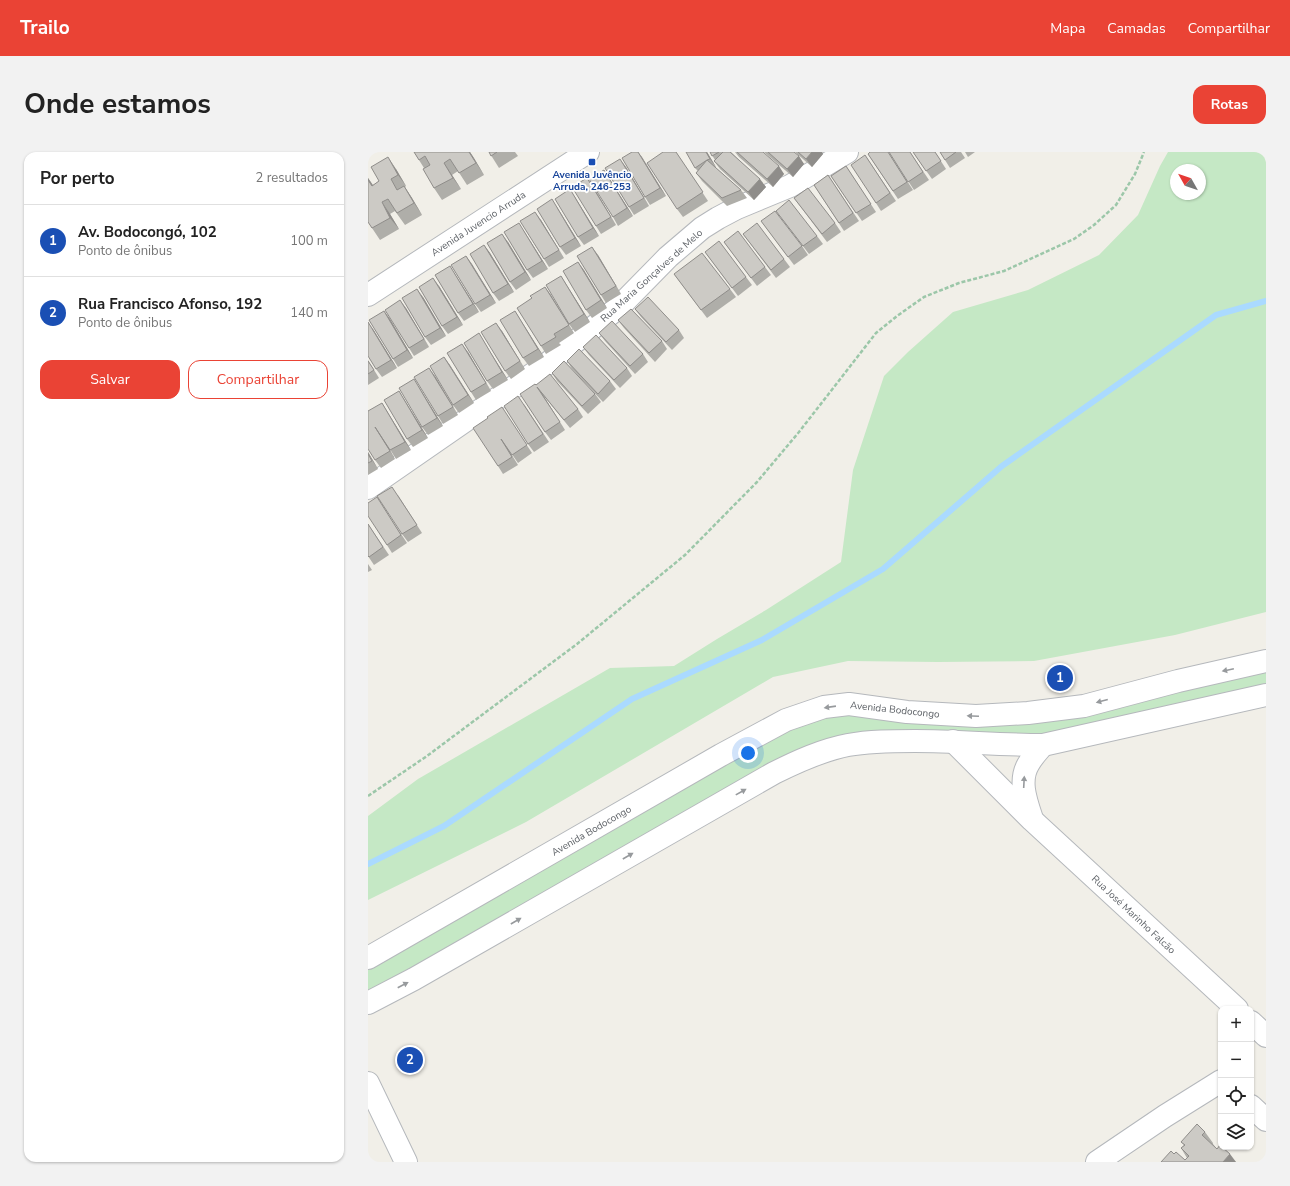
<!DOCTYPE html>
<html lang="pt">
<meta charset="utf-8">
<style>
:root{--surface:#fff;--page:#f2f2f2;--text:#222;--muted:#767676;--line:#e0e0e0;--accent:#ea4335}
body{margin:0;font-family:"Nunito Sans",sans-serif;background:var(--page);color:var(--text)}
.controls{position:absolute;right:12px;bottom:12px;display:grid;overflow:hidden;border-radius:8px;box-shadow:0 1px 3px #0004}
.controls button{width:36px;height:36px;display:grid;place-items:center;padding:0;border:0;border-bottom:1px solid var(--line);background:var(--surface);color:var(--text);font:20px sans-serif}
.compass{position:absolute;left:802px;top:12px;width:36px;height:36px;border-radius:50%;background:var(--surface);box-shadow:0 1px 3px #0004;rotate:310deg}
.you{position:absolute;left:380px;top:601px;width:14px;height:14px;margin:-10px;border:3px solid #fff;border-radius:50%;background:#1a73e8;box-shadow:0 0 0 6px #1a73e833}
.badge{display:grid;place-items:center;width:26px;height:26px;border-radius:50%;background:var(--accent);color:#fff;font-size:13px;font-weight:700}
.pin{position:absolute;translate:-50% -50%;border:2px solid #fff;box-shadow:0 1px 4px #0006}
.list{margin:0;padding:0;list-style:none}
h2{display:flex;justify-content:space-between;align-items:center;height:52px;margin:0;padding:0 16px;font-size:17px}
h2 small{font-size:13px;font-weight:400;color:var(--muted)}
.list li{display:grid;grid-template-columns:26px 1fr auto;gap:12px;align-items:center;box-sizing:border-box;height:72px;padding:0 16px;border-top:1px solid var(--line)}
.list b{display:block;font-size:15px;white-space:nowrap}
.list p{margin:0;font-size:13px;white-space:nowrap;color:var(--muted)}
.list em{font-size:13px;font-style:normal;color:var(--muted)}
.actions{display:flex;gap:8px;padding:12px 16px}
.actions a{flex:1;padding:9px 0;border:1px solid var(--accent);border-radius:12px;text-align:center;font-size:14px;color:var(--accent)}
.actions .main{background:var(--accent);color:#fff}
.icon{flex:none;width:22px;height:22px;fill:none;stroke:currentColor;stroke-width:2;stroke-linecap:round;stroke-linejoin:round}
.map{position:relative;flex:none;width:898px;height:1010px;overflow:hidden;border-radius:12px}
header{display:flex;align-items:center;gap:24px;box-sizing:border-box;height:56px;padding:0 20px;background:var(--accent);color:#fff}
header strong{font-size:19px}
nav{display:flex;gap:22px;margin-inline-start:auto;font-size:14px}
.intro{display:flex;align-items:center;justify-content:space-between;box-sizing:border-box;height:96px;padding:0 24px}
h1{margin:0;font-size:28px}
.button{padding:10px 18px;border-radius:12px;background:var(--accent);color:#fff;font-size:14px;font-weight:700}
main{display:flex;gap:24px;padding:0 24px}
aside{flex:1;background:var(--surface);border-radius:12px;box-shadow:0 1px 3px #0004}
.map>svg:first-child{display:block}
.green{fill:#c5e8c5;fill-rule:evenodd}
.lines{fill:none;stroke-linecap:round;stroke-linejoin:round}
.stream{stroke:#aadaff;stroke-width:6}
.minor-casing{stroke:#b5b8bc;stroke-width:24}
.path{stroke:#9cc7a9;stroke-width:2.5;stroke-dasharray:4 2;stroke-linecap:butt}
.minor{stroke:#fff;stroke-width:22}
.wall{fill:#afaea9}
.shaded-wall{fill:#8f8d8a}
.building{fill:#cccac5;stroke:#8f8d8a}
.oneway{fill:#979a9d}
.transit-dot{fill:#1a4fb4;stroke:#fff;stroke-width:1.5}
.labels{text-anchor:middle;stroke-width:3.5;stroke-linejoin:round;paint-order:stroke}
.transit-label{font-size:10px;font-weight:bold;fill:#164399;stroke:#fff}
.street-label{font-size:10px;fill:#5f6368;stroke:#fff}
</style>
<header>
<strong>Trailo</strong>
<nav><a>Mapa</a><a>Camadas</a><a>Compartilhar</a></nav>
</header>
<div class="intro"><h1>Onde estamos</h1><a class="button">Rotas</a></div>
<main>
<aside>
<h2>Por perto<small>2 resultados</small></h2>
<ul class="list">
<li><span class="badge" style="background:#1a4fb4">1</span><div><b>Av. Bodocongó, 102</b><p>Ponto de ônibus</p></div><em>100 m</em></li>
<li><span class="badge" style="background:#1a4fb4">2</span><div><b>Rua Francisco Afonso, 192</b><p>Ponto de ônibus</p></div><em>140 m</em></li>
</ul>
<div class="actions"><a class="main">Salvar</a><a>Compartilhar</a></div>
</aside>
<div class="map">
<svg width="898" height="1010" viewBox="0 0 898 1010">
<rect width="100%" height="100%" fill="#f1efe8"/>
<g class="green">
<path d="M800 0H898V460L807 483 666 509 570 510 480 509 405 525 158 670 0 748V664L50 627 242 516 306 514 349 487 398 458 473 410 485 318 516 224 540 200 585 160 660 138 731 103 770 63 792 14ZM808 18H832V42H808Z"/>
<path d="M898 516V536L673 587 491 581 455 588 411 608 0 841V816L414 579 449 566 473 562 554 567Z"/>
</g>
<g class="lines">
<path class="stream" d="M0 712 76 674 264 547 394 488 515 417 634 314 848 163 898 149"/>
<defs>
<g id="minor">
<path d="M0 143 220 0"/>
<path d="M0 336 179 212 251 155 300 105 334 76 350 66 369 56 422 34 479 0"/>
<path d="M585 589 664 668 869 857"/>
<path d="M664 667C658 649 650 628 661 611 665 604 670 599 675 593"/>
<path d="M0 806 353 603 418 568 456 555 481 552 539 560 608 564 660 561 716 554 810 529 898 509"/>
<path d="M0 851 46 827 406 621C430 609 454 598 480 593 502 589 524 589 547 589 589 589 632 593 675 593L898 543"/>
<path d="M883 870 898 884"/>
<path d="M0 931 38 1010"/>
<path d="M883 954 898 968"/>
<path d="M729 1010 797 964 853 929"/>
</g>
</defs>
<use href="#minor" class="minor-casing"/>
<path class="path" d="M0 644 59 604 209 492 317 403 389 330 431 280 508 181 529 164 556 145 591 131 636 119 706 87 726 73 748 53 767 22 776 0"/>
<use href="#minor" class="minor"/>
</g>
<g class="wall">
<path d="M46 0H102L116 23 99 33 90 19 84 23 93 37 74 48 66 36 56 16Z"/>
<path d="M121 0H147L150 4 131 16Z"/>
<path d="M270 0 298 44 282 53 277 45Z"/>
<path d="M308 0 340 49 315 65 309 57Z"/>
<path d="M339 0 348 15H347L373 38 379 46 359 54 334 29 328 21 330 19 327 16Z"/>
<path d="M342 0H363L398 35 386 48 352 17 346 9 347 8Z"/>
<path d="M367 0H395L416 22 405 35 371 5Z"/>
<path d="M396 0H426L436 12 425 25Z"/>
<path d="M427 0H454L455 2 444 15Z"/>
<path d="M520 0 545 38 530 47 500 2Z"/>
<path d="M521 0H542L561 28 546 38Z"/>
<path d="M545 0H567L578 17 564 27Z"/>
<path d="M572 0H593L597 6 582 16Z"/>
<path d="M597 0H607L600 5Z"/>
<path d="M497 3 528 49 513 59 508 51Z"/>
<path d="M478 14 508 60 494 69 463 24Z"/>
<path d="M258 15 281 54 266 63 261 55Z"/>
<path d="M28 17 38 34 37 35 44 46 54 63 37 73 27 59 22 62 31 77 12 88 0 70V26L5 33 11 29Z"/>
<path d="M236 18 241 26 265 64 250 74 245 65Z"/>
<path d="M460 23 491 69 476 79 446 33Z"/>
<path d="M219 26 248 73 233 82 228 74Z"/>
<path d="M207 45 231 84 216 93 210 85Z"/>
<path d="M426 46 467 71 473 80 459 90Z"/>
<path d="M189 55 213 94 198 103 192 95Z"/>
<path d="M408 59 449 84 455 92 441 102Z"/>
<path d="M173 68 196 106 181 115 176 107Z"/>
<path d="M393 69 434 94 440 103 426 113Z"/>
<path d="M156 79 180 117 165 126 159 118Z"/>
<path d="M375 82 416 107 422 115 408 126Z"/>
<path d="M140 90 163 128 148 138 142 130Z"/>
<path d="M356 90 397 115 403 123 389 134Z"/>
<path d="M116 93 122 101 146 140 131 149 125 141Z"/>
<path d="M337 100 378 125 384 133 370 144Z"/>
<path d="M230 103 253 142 238 151 233 143Z"/>
<path d="M98 104 128 151 113 160 107 152Z"/>
<path d="M210 110 239 156 224 166 218 158Z"/>
<path d="M87 122 111 160 96 169 90 161Z"/>
<path d="M306 122 362 137 368 145 339 166Z"/>
<path d="M193 124 222 170 207 180 201 172Z"/>
<path d="M71 134 95 173 80 182 74 174Z"/>
<path d="M177 135 206 181 191 191 193 193 178 202 173 194 164 146Z"/>
<path d="M55 145 78 184 63 193 57 185Z"/>
<path d="M38 156 61 195 46 204 41 196Z"/>
<path d="M267 157 311 178 316 186 304 198 273 165Z"/>
<path d="M16 159 22 167 45 206 30 215 25 207Z"/>
<path d="M147 159 176 205 161 214 155 206Z"/>
<path d="M250 168 294 189 299 197 287 210 256 176Z"/>
<path d="M5 177 29 216 14 225 8 217Z"/>
<path d="M134 179 157 217 143 227 137 219Z"/>
<path d="M231 181 275 202 280 210 267 222 237 189Z"/>
<path d="M116 190 140 228 125 237 119 229Z"/>
<path d="M215 195 259 216 264 224 252 236 221 203Z"/>
<path d="M100 200 123 239 108 248 103 240Z"/>
<path d="M76 205 106 251 91 261 85 253Z"/>
<path d="M0 208 11 226 0 233Z"/>
<path d="M199 209 242 229 248 237 235 250 204 217Z"/>
<path d="M184 221 227 242 233 250 220 262 189 229Z"/>
<path d="M67 224 90 263 75 272 70 264Z"/>
<path d="M168 233 210 257 215 265 202 276 175 243 197 278 183 288 177 280Z"/>
<path d="M51 235 75 274 60 283 54 275Z"/>
<path d="M31 239 60 286 45 295 39 287Z"/>
<path d="M14 251 43 298 28 307 18 291 27 307 13 316 7 308Z"/>
<path d="M156 252 181 290 166 300 160 292Z"/>
<path d="M139 263 164 301 150 311 139 295 150 313 135 322 130 314Z"/>
<path d="M0 300 10 317 0 323Z"/>
<path d="M30 343 54 381 40 390 34 382Z"/>
<path d="M14 353 39 391 24 401 19 393Z"/>
<path d="M0 372 21 403 6 413 0 404Z"/>
<path d="M0 412 4 418 0 420Z"/>
<path d="M837 980 845 991V992L849 997 868 1010H793L806 1002 817 1008 819 1006 813 996 816 993 813 990Z"/>
</g>
<g class="shaded-wall">
<path d="M101 0H102L106 6 116 23 108 11Z"/>
<path d="M270 0 274 5 298 44 292 36Z"/>
<path d="M338 0H339L348 15 342 7Z"/>
<path d="M444 0H454L455 2 444 15 438 7Z"/>
<path d="M431 4 436 12 425 25 419 17Z"/>
<path d="M20 5 28 17 38 34 30 23Z"/>
<path d="M252 7 258 15 281 54 276 46Z"/>
<path d="M76 11 84 23 93 37 85 26Z"/>
<path d="M411 14 416 22 405 35 399 27Z"/>
<path d="M236 18 241 26 265 64 259 56Z"/>
<path d="M0 26 4 32 12 46 0 28Z"/>
<path d="M219 26 225 34 248 73 243 65Z"/>
<path d="M392 27 398 35 386 48 380 40Z"/>
<path d="M36 34 44 46 54 63 46 51Z"/>
<path d="M202 37 207 45 231 84 225 76Z"/>
<path d="M184 47 189 55 213 94 207 86Z"/>
<path d="M14 50 22 62 31 77 22 66Z"/>
<path d="M167 60 173 68 196 106 191 98Z"/>
<path d="M151 71 156 79 180 117 174 109Z"/>
<path d="M134 82 140 90 163 128 157 120Z"/>
<path d="M116 93 122 101 146 140 140 132Z"/>
<path d="M224 95 230 103 253 142 248 134Z"/>
<path d="M98 104 104 112 128 151 122 143Z"/>
<path d="M210 110 216 118 239 156 233 148Z"/>
<path d="M82 114 87 122 111 160 105 152Z"/>
<path d="M193 124 198 132 222 170 216 162Z"/>
<path d="M65 126 71 134 95 173 89 165Z"/>
<path d="M177 135 183 143 206 181 201 173Z"/>
<path d="M49 137 55 145 78 184 72 176Z"/>
<path d="M32 148 38 156 61 195 56 187Z"/>
<path d="M16 159 22 167 45 206 39 198Z"/>
<path d="M147 159 152 167 176 205 170 197Z"/>
<path d="M0 170 5 177 29 216 23 208Z"/>
<path d="M128 171 134 179 157 217 152 209Z"/>
<path d="M111 181 116 190 140 228 134 220Z"/>
<path d="M94 192 100 200 123 239 118 231Z"/>
<path d="M76 205 82 213 106 251 100 243Z"/>
<path d="M61 216 67 224 90 263 85 255Z"/>
<path d="M46 227 51 235 75 274 69 266Z"/>
<path d="M169 235 175 243 197 278 192 270Z"/>
<path d="M31 239 36 247 60 286 54 278Z"/>
<path d="M14 251 19 259 43 298 37 290Z"/>
<path d="M7 275 13 283 27 307Z"/>
<path d="M0 300 10 317 0 302Z"/>
<path d="M862 1002 868 1010H855Z"/>
</g>
<g class="building">
<path d="M46 0H101L108 11 91 21 82 7 76 11 85 26 66 36 55 17 62 13 57 4 51 8Z"/>
<path d="M121 0H129L123 4Z"/>
<path d="M264 0H270L292 36 277 45 254 6Z"/>
<path d="M295 0H308L335 40 309 57 279 11Z"/>
<path d="M318 0H338L342 7 339 8 373 38 354 46 328 21 339 8 327 16Z"/>
<path d="M342 0H351L344 4Z"/>
<path d="M355 0H362L392 27 380 40 346 9Z"/>
<path d="M369 0H395L411 14 399 27Z"/>
<path d="M400 0H426L431 4 419 17Z"/>
<path d="M430 0H444L438 7Z"/>
<path d="M502 0H520L539 30 525 39 500 2Z"/>
<path d="M521 0H542L555 20 540 30Z"/>
<path d="M545 0H567L573 9 558 19Z"/>
<path d="M572 0H588L577 8Z"/>
<path d="M497 3 522 41 508 51 483 13Z"/>
<path d="M20 5 30 23 23 27 29 38 36 34 46 51 29 61 20 47 14 50 22 66 4 76 0 70V28L4 34 11 29 3 15Z"/>
<path d="M252 7 276 46 261 55 237 16Z"/>
<path d="M478 14 503 52 488 61 463 24Z"/>
<path d="M236 18 259 56 245 65 221 27Z"/>
<path d="M460 23 485 61 471 71 446 33Z"/>
<path d="M219 26 243 65 228 74 204 35Z"/>
<path d="M440 36 467 71 454 82 426 46Z"/>
<path d="M202 37 225 76 210 85 187 47Z"/>
<path d="M184 47 207 86 192 95 169 57Z"/>
<path d="M421 48 449 84 435 94 408 59Z"/>
<path d="M407 59 434 94 420 105 393 69Z"/>
<path d="M167 60 191 98 176 107 152 69Z"/>
<path d="M151 71 174 109 159 118 136 80Z"/>
<path d="M389 71 416 107 403 118 375 82Z"/>
<path d="M370 79 397 115 383 126 356 90Z"/>
<path d="M134 82 157 120 142 130 119 91Z"/>
<path d="M351 89 378 125 364 136 337 100Z"/>
<path d="M116 93 140 132 125 141 102 102Z"/>
<path d="M224 95 248 134 233 143 209 104Z"/>
<path d="M334 101 362 137 333 158 306 122Z"/>
<path d="M98 104 122 143 107 152 83 113Z"/>
<path d="M210 110 233 148 218 158 195 119Z"/>
<path d="M82 114 105 152 90 161 67 123Z"/>
<path d="M193 124 216 162 201 172 178 133Z"/>
<path d="M65 126 89 165 74 174 51 135Z"/>
<path d="M177 135 201 173 186 182 188 185 173 194 149 156 164 146 162 144Z"/>
<path d="M49 137 72 176 57 185 34 146Z"/>
<path d="M280 145 311 178 298 190 267 157Z"/>
<path d="M32 148 56 187 41 196 17 158Z"/>
<path d="M263 157 294 189 281 201 250 168Z"/>
<path d="M16 159 39 198 25 207 1 168Z"/>
<path d="M147 159 170 197 155 206 132 168Z"/>
<path d="M244 169 275 202 262 214 231 181Z"/>
<path d="M0 170 23 208 8 217 0 204Z"/>
<path d="M128 171 152 209 137 219 113 180Z"/>
<path d="M111 181 134 220 119 229 96 191Z"/>
<path d="M228 183 259 216 246 228 215 195Z"/>
<path d="M94 192 118 231 103 240 79 201Z"/>
<path d="M211 197 242 229 230 242 199 209Z"/>
<path d="M76 205 100 243 85 253 62 214Z"/>
<path d="M0 209 6 218 0 222Z"/>
<path d="M196 209 227 242 214 254 184 221Z"/>
<path d="M61 216 85 255 70 264 46 225Z"/>
<path d="M182 222 210 257 196 268 169 235 192 270 177 280 152 242 167 232 168 233Z"/>
<path d="M46 227 69 266 54 275 31 236Z"/>
<path d="M31 239 54 278 39 287 16 248Z"/>
<path d="M150 244 175 282 160 292 136 254Z"/>
<path d="M14 251 37 290 22 298 7 275 22 299 7 308 0 297V259Z"/>
<path d="M134 255 159 293 144 303 133 287 144 305 130 314 105 276 120 266 119 265Z"/>
<path d="M0 302 4 309 0 311Z"/>
<path d="M24 335 49 373 34 382 9 344Z"/>
<path d="M9 345 33 383 19 393 0 364V351Z"/>
<path d="M0 372 15 395 1 405 0 404Z"/>
<path d="M829 972 837 980 834 983 849 997 852 993 853 995H854L862 1002 855 1010H793L803 999 806 1002 808 1000 817 1008 821 1004 813 996 817 993 813 990Z"/>
</g>
<defs><path id="oneway-solid" d="M-6-.8H1V-3.2L6.5 0L1 3.2V.8H-6Z"/></defs>
<g class="oneway">
<use href="#oneway-solid" transform="translate(860 518) rotate(168)"/>
<use href="#oneway-solid" transform="translate(734 549) rotate(165)"/>
<use href="#oneway-solid" transform="translate(462 555) rotate(172)"/>
<use href="#oneway-solid" transform="translate(605 564) rotate(-178)"/>
<use href="#oneway-solid" transform="translate(656 630) rotate(-87)"/>
<use href="#oneway-solid" transform="translate(373 640) rotate(-29)"/>
<use href="#oneway-solid" transform="translate(260 704) rotate(-30)"/>
<use href="#oneway-solid" transform="translate(148 769) rotate(-30)"/>
<use href="#oneway-solid" transform="translate(35 833) rotate(-28)"/>
</g>
<rect class="transit-dot" x="220" y="6" width="8" height="8" rx="2"/>
<g class="labels">
<g class="transit-label">
<text x="224" y="26">Avenida Juvêncio<tspan x="224" dy="12">Arruda, 246-253</tspan></text>
</g>
<g class="street-label">
<text transform="translate(110 71) rotate(-33)" y="4">Avenida Juvencio Arruda</text>
<text transform="translate(283 123) rotate(-42)" y="4">Rua Maria Gonçalves de Melo</text>
<text transform="translate(527 557) rotate(6)" y="4">Avenida Bodocongo</text>
<text transform="translate(223 678) rotate(-30)" y="4">Avenida Bodocongo</text>
<text transform="translate(766 762) rotate(43)" y="4">Rua José Marinho Falcão</text>
</g>
</g>
</svg>
<div class="controls">
<button>+</button>
<button>−</button>
<button><svg class="icon" aria-label="locate" viewBox="0 0 24 24"><circle cx="12" cy="12" r="6"/><path d="M12 2v4M12 18v4M2 12h4M18 12h4"/></svg></button>
<button><svg class="icon" aria-label="layers" viewBox="0 0 24 24"><path d="M12 4l9 5-9 5-9-5zM3 14l9 5 9-5"/></svg></button>
</div>
<svg class="compass" viewBox="-18 -18 36 36"><path d="M0-13l5 13h-10z" fill="#e53935"/><path d="M0 13l5-13h-10z" fill="#767676"/></svg>
<div class="you"></div>
<div class="pin badge" style="left:692px;top:526px;background:#1a4fb4">1</div>
<div class="pin badge" style="left:42px;top:908px;background:#1a4fb4">2</div>
</div>
</main>
